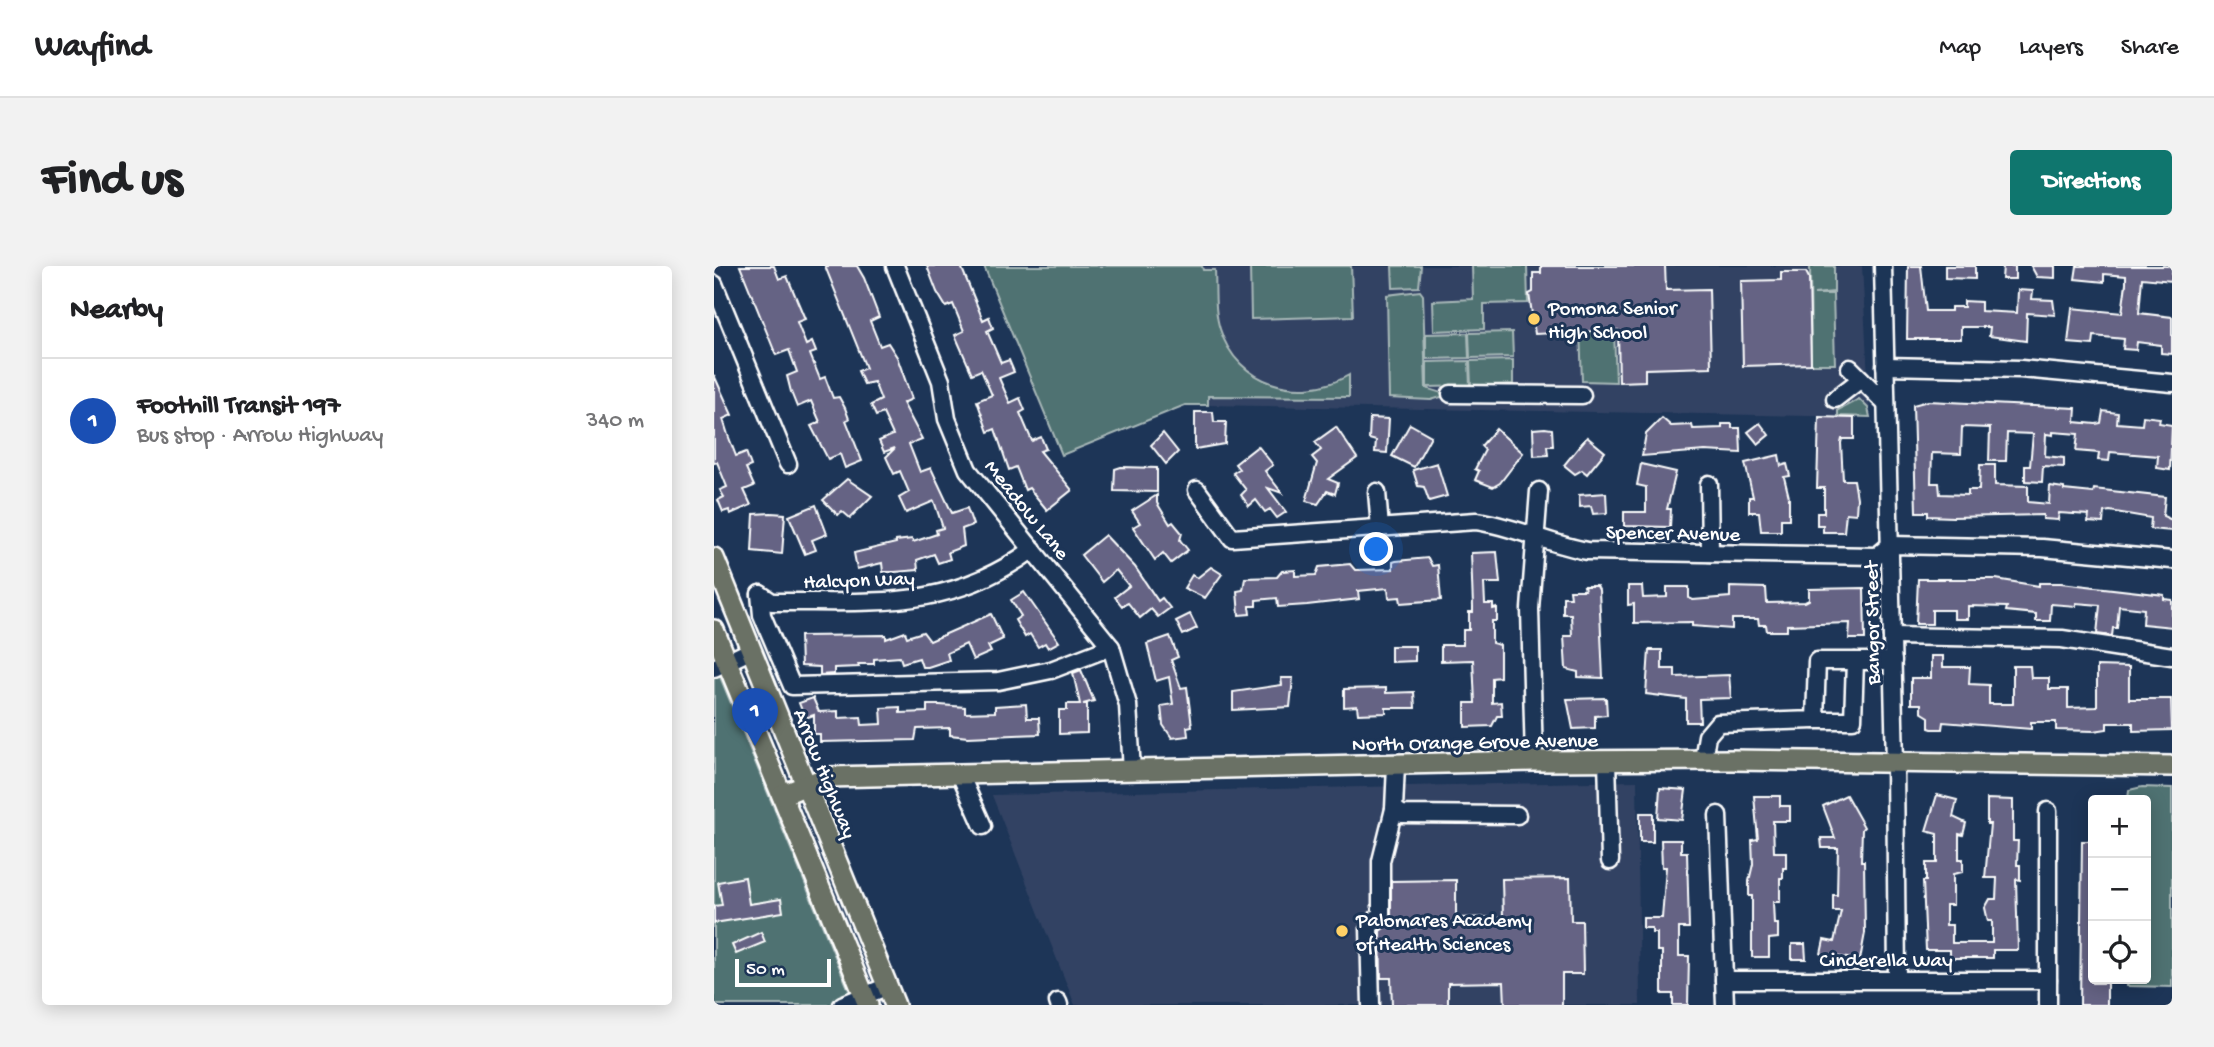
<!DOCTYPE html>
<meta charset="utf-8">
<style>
:root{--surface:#fff;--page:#f2f2f2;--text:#202124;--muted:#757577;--line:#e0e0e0;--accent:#0f766e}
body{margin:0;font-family:"Gochi Hand",sans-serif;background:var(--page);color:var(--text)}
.controls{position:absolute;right:21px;bottom:21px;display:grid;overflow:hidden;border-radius:7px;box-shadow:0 4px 18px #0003}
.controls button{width:63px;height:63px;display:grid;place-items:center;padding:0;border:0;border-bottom:2px solid var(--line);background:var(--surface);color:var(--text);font:35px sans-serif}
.scale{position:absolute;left:21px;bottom:18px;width:96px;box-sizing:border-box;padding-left:7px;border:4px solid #fff;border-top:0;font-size:19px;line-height:24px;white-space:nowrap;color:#fff;-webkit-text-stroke:5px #1d3557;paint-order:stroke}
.you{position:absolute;left:663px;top:284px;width:24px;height:24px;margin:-18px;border:5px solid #fff;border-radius:50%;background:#1a73e8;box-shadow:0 0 0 10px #1a73e833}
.badge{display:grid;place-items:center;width:46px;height:46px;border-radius:50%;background:var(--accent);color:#fff;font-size:23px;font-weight:700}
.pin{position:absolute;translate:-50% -58px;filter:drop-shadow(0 2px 4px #0008)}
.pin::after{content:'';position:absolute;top:37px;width:24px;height:21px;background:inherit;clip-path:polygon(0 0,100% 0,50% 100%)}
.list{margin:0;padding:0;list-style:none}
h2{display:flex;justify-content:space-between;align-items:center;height:91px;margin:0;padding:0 28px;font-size:30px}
h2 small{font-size:23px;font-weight:400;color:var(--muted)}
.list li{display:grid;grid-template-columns:46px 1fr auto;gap:21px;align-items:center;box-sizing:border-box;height:126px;padding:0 28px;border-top:2px solid var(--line)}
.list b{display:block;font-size:26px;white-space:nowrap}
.list p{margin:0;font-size:23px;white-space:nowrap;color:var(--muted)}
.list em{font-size:23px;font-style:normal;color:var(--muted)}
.icon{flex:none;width:38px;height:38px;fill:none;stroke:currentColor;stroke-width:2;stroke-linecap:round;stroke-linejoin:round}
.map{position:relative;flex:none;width:1458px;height:739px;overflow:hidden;border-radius:7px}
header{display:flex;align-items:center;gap:42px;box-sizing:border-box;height:98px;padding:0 35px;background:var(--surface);border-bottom:2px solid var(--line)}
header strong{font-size:33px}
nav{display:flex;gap:38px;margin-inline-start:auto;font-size:24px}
.intro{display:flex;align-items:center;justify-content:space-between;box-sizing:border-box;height:168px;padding:0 42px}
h1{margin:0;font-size:49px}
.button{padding:18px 32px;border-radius:7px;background:var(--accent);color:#fff;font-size:24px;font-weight:700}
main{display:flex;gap:42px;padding:0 42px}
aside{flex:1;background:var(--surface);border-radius:7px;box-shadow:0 4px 18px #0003}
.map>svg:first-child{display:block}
.built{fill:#334364}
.green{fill:#507272;stroke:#a8b8b8;stroke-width:2}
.building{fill:#656384;stroke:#fff;stroke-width:2}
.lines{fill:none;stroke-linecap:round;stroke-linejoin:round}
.minor-casing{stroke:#fff;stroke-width:21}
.major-casing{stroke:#fff;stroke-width:24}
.minor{stroke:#1d3557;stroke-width:16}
.major{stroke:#6b7165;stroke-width:19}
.poi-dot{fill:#ffd166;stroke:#1d3557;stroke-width:2.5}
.labels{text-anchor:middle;stroke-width:6;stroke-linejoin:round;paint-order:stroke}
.poi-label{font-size:21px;fill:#fff;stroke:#1d3557;text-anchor:start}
.street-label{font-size:21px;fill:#fff;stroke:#1d3557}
</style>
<header>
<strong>Wayfind</strong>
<nav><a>Map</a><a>Layers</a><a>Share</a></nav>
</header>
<div class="intro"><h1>Find us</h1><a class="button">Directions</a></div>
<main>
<aside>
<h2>Nearby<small></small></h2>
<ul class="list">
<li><span class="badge" style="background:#1a4fb4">1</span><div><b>Foothill Transit 197</b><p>Bus stop · Arrow Highway</p></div><em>340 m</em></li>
</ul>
</aside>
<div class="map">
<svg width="1458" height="739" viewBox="0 0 1458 739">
<rect width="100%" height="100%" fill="#1d3557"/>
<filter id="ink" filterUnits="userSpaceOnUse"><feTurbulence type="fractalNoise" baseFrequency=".0143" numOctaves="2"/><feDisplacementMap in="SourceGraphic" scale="14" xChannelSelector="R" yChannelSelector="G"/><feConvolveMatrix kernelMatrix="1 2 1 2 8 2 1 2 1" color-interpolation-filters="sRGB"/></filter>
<g filter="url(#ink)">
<g class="built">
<path d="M488 0H1148L1156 151 494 139Z"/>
<path d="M923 515 926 739H361L278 529Z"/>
</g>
<g class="green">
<path d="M270 0H488L489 4H501C502 23 500 45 506 63 523 119 587 137 635 109V131L494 130V139H471L348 189Z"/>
<path d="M536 0H637L639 50 537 53Z"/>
<path d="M678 0H707L705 21 679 22Z"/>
<path d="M758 0H813L814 37 770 38V63L720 65 719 35 759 33Z"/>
<path d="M1096 0H1120V26L1100 28H1119L1121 98H1097Z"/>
<path d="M706 25 709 29 712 122 734 129 717 134 675 132 673 29Z"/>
<path d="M866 65H900L902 116 868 115Z"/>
<path d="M798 66 799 91 756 92 755 67Z"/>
<path d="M754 67 755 92 712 93V68Z"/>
<path d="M799 94V118L757 120 756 95Z"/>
<path d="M755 95 756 120 713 121V96Z"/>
<path d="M1145 133 1154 142 1156 151 1124 150V144Z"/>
<path d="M0 396 141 739H0Z"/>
<path d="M1428 521 1458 522V721L1413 720V713H1432V534H1414L1415 524Z"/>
</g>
<g class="building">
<path d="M26 0H60L65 13 73 10 91 53 83 56 92 79 98 76 102 86 96 88 106 113 111 111 119 132 125 131 131 142 135 153 132 154 148 195 131 202 126 188 114 193 97 160 106 156 97 135 83 141 77 126 73 110 83 106 75 84 62 89Z"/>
<path d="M111 0H143L150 12 165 51 156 55 166 80 174 77 183 91 198 133 189 137 208 173 195 178 206 206 217 202 238 247 253 242 259 259 248 263 250 280 234 286 236 293 224 297 220 288 203 294 204 304 181 306H169L168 297 143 303 140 287 182 277V275L198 273 199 276 223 268 222 264 229 262 220 235 192 247 185 232 195 226 186 205 180 208 172 191 181 182 170 186 165 175 179 169 169 147 162 150 157 139 167 134 160 116 150 118 144 105 152 102Z"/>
<path d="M213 0H247L269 54 275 51 279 62 273 65 287 97 295 94 300 106 285 112 296 137 306 132 311 144 306 147 318 175 327 171 332 183 326 185 358 224 333 244 315 222 311 224 302 201 295 204 281 163 274 166 263 135 278 129 267 104 258 108 241 69 250 65 239 38 232 41 223 26Z"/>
<path d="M827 0H951L952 24 995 23 997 101 931 103V115L905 116 904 64 821 68 815 28 819 26V7H827Z"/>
<path d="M1194 0H1207L1212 45H1237V41H1250V35L1267 36V45L1303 47 1304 24 1319 25 1318 33 1339 34 1341 49 1313 47 1312 75 1275 70 1276 61H1247V73H1193Z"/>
<path d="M1231 0H1261V13L1231 12Z"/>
<path d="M1289 0H1301V13H1288Z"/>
<path d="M1317 0H1341V12L1323 11Z"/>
<path d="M1363 0H1458V15L1428 12 1425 47 1458 51V88L1447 87V79L1423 76 1422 84 1409 83 1410 73 1380 70 1379 79 1354 77 1358 42 1408 47 1412 18V10L1390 8V16L1361 13Z"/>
<path d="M1067 6H1092L1095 12 1097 98 1029 100 1027 15 1067 14Z"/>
<path d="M0 109 18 149 9 153 14 169 22 190 32 186 37 200 32 202 40 220 30 224 37 239 16 248 15 244 9 246 4 234 10 231 6 224 13 221 3 196 0 197Z"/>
<path d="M1214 135 1362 142 1361 156 1382 158 1387 157 1389 145 1404 147 1403 157 1428 159 1429 150 1446 152 1445 157 1458 159 1456 204 1443 202 1444 190 1396 186 1395 195 1384 194 1385 187 1362 185 1364 168 1339 166V169L1332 168 1331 190 1350 192V201L1329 200 1328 216 1311 215V200H1316L1319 168 1293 167 1292 195H1275L1276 162 1248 161 1247 188 1218 187 1217 217H1225L1226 228 1254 229V224H1265L1266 199H1281V219L1314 220V236L1335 238 1336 220 1350 222V224L1379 227 1380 223 1451 231 1449 250 1458 254V265L1436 263 1437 252 1396 245 1390 246 1389 257 1374 256 1375 249 1345 247 1344 254 1329 253V249L1239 251 1214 250V246H1202L1199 139Z"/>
<path d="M481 146H499L500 156H512L511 178 481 183Z"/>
<path d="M1105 151 1140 152V173H1128L1127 177 1129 214H1140L1143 232 1142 248 1132 247 1130 266H1109V259H1103V247H1110V222H1103Z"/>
<path d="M656 152 675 153 673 187 661 186 662 175 655 173Z"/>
<path d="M948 152 957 160 978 159 979 163 1008 162V158H1018V162H1026L1027 187 991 185 928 190 932 168Z"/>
<path d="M1046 157 1055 169 1044 178 1034 166Z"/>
<path d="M696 158 717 170 700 201 678 190Z"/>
<path d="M622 161 643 192 614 213 624 217 621 228 613 225 604 238 592 235 603 197 598 191 607 184 601 176Z"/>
<path d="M831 162 838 163 839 180H833L834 189 820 190 819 163Z"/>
<path d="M782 163 809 187 786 217 779 221 761 214 765 205 761 203 771 184 767 180Z"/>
<path d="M449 167 464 186 452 198 437 179Z"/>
<path d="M873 171 891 186 873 208 868 204 861 208 850 199Z"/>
<path d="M544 180 559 199 551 205 568 227 554 222 572 246 563 252 556 243 551 246 542 234 535 240 527 229 532 224 519 207 525 203 521 198Z"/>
<path d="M1065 189 1067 200 1073 198 1076 210 1070 211 1075 231V253H1067V265H1047L1045 246H1035V231H1039L1031 197Z"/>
<path d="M723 197 733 230 715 235 710 221 704 220 699 204Z"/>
<path d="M927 198 962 206 953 243H957L956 261 910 260V246H932V221L923 219Z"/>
<path d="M407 201 443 202V226L400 225 401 203Z"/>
<path d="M133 213 158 230 136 252 128 245 124 249 109 234Z"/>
<path d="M892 227 893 247 879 248 877 240 866 241 865 229Z"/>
<path d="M443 229V237L456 258 459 256 468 267 466 274 474 284 457 297 449 287 441 294 419 261 426 257 418 245Z"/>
<path d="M102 239 113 268 98 274 102 284 91 288 75 250Z"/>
<path d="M57 247 71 248 68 288 38 285 40 248Z"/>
<path d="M391 269 421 301 444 335 448 332 456 342 444 351 437 343 426 352 414 337 408 340 401 331 415 320 402 304 388 316 367 289Z"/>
<path d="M783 286 786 317H770L771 338H779V343L783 342V355H778V377L786 379V411L778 412V437L787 436 788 450H783L778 460 751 461V437H761L759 394 727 395V379H749V364H755V346H759V341L757 287Z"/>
<path d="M714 292 718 300 724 299 727 334 687 337 686 331 675 332 674 322 644 325 645 333 593 339 564 341 563 332 542 334V340H535L536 348 525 349 523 325 529 324 531 312 563 311 568 305 581 304V310L602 309 605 301 636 298 641 304 679 303V296L682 295Z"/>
<path d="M497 301 508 308 491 332 470 322 478 309 483 312Z"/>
<path d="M1204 313H1282L1325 320V317H1347L1450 329V333L1458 334V361L1429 358 1430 343 1405 340 1403 362H1399L1398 370 1383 368 1386 339 1362 337V340L1337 338 1336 355H1322V348L1292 345 1293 341 1254 340V353H1240V344H1218V358H1202Z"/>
<path d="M870 320H883L885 324 889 412 864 411V406L852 403 850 370H858L857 348H849V331H857L856 324H871Z"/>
<path d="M914 320H928L929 332 953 331V321H975V332L979 334 1016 331V321L1052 322 1053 337 1091 336 1095 334V323L1150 322 1151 373H1135L1136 357 1073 359V365H1053L1052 359H1045L1044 353H1018V363L978 360V356L920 357V338L914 339Z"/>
<path d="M310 326 345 376 334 382 331 377 324 381 316 368 311 371 301 354 307 350 297 334Z"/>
<path d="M277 348 289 373 274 380 277 386 259 394 252 378 233 387 235 394 214 401H208L205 392 188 397 186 391 160 393V398H144L145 401 120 402V408L106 409V401L87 400 86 370 172 369V373L191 366 193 371 209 366 216 375Z"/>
<path d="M476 348 483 362 469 369 462 355Z"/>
<path d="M456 370 464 391 457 394 467 422 473 421 478 460 473 461 474 470 458 472 449 459 447 440 459 438 455 411 442 415 433 378Z"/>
<path d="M677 380H701V395L677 396Z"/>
<path d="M935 384H948V403H961V411L1015 409 1017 432 985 433 986 456H972V433L932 428Z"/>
<path d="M1217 390H1229V401H1256L1255 418 1275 419V438H1299V400H1316L1317 412H1335V423H1354V442L1383 441V400L1415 401V433H1457L1458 464 1419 465V457H1393V463L1380 465 1342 464V456H1317V463L1229 456 1228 463H1218L1215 462V451L1207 446V438H1197V412H1217Z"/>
<path d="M367 404 380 435 369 438H373V467L345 468V444H353V438H366L359 407Z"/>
<path d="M567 412H579L576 441 519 444V426L568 419Z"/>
<path d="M672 422V427L700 426 701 442H672V447L644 448 643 440 630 441V423Z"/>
<path d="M99 432 105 446 124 445V452L147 451 148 459 168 458 167 442 186 441V447L213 446V439H226L251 441V447L281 446V440L312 438 313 452H325L326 468 254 471 236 469V462L203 463 201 474 106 476V468H100V449L91 452 85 437Z"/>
<path d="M892 432 893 449 881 450V462L859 463 853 433Z"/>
<path d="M946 522 972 524 968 554 944 552Z"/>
<path d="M1132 529 1150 561 1148 563 1147 595H1150L1151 667 1146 694 1107 688 1110 674 1120 676 1127 645H1119V629H1123L1124 582H1108L1107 572H1121L1109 540Z"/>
<path d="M1223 529 1243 534 1239 551 1252 557 1249 569 1245 568V593H1249V606L1239 608V639H1232V659H1238V677H1278V655H1274L1271 642 1276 633H1282L1283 612H1271L1276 558H1273V533L1299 534V575H1304L1303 599H1306V614L1302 613 1304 684H1279V692H1236V684H1212L1209 615H1212V597H1223V568L1212 565Z"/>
<path d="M1040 530H1066V540H1076V555H1059L1060 586H1072V602H1069V612H1066V636H1059L1060 658H1064V672L1055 673V691H1038V630H1035V615L1039 598 1038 574 1044 573Z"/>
<rect x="926" y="547" width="13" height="29"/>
<path d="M947 574H967V586H973L975 662H965V690H975L974 739H959V728H948V685H943V667H938V662H929V652H948L952 601H948Z"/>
<path d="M1368 575H1379V717H1393V739H1366Z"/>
<path d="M31 611 35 638 67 633 69 646 0 657V640L8 639 4 616Z"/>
<path d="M856 612 857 655H868L869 708H848V739H791L790 716 734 717V739H678L677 712H667L666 665 674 659 677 649V615L742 614V652L789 651 788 613Z"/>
<path d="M47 666 51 676 22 688 18 679Z"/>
<path d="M1078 678H1091L1092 693H1078Z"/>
</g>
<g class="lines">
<defs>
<g id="minor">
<path d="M181 0 227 115 233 153 254 204 397 381 414 439 418 505"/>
<path d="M1169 0 1181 497 1183 713"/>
<path d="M0 18 74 198"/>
<path d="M1171 100 1307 103 1458 117"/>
<path d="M1136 102 1172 138"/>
<path d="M737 128 868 129"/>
<path d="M1121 133 1147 113"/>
<path d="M995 218 996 287"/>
<path d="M483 224 518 272 762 255C800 260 835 278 873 285L1163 290 1176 279 1328 282 1458 294"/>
<path d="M663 226 666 262"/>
<path d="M46 328 48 349 78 420 284 415 337 404 397 381"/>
<path d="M46 328 58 336C158 335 235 346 319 283"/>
<path d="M1178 370 1348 373 1458 390"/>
<path d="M0 402 38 384"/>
<path d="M1101 454H1139L1141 395"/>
<path d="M989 494 993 470 1004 457 1101 454 1103 395H1179"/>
<path d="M820 495 816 343 825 225"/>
<path d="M893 495 896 595"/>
<path d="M682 499 680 543 688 548 803 549"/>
<path d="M246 508 269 560"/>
<path d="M1334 545V739"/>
<path d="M1004 549 1011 739"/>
<path d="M1010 714H1334"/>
<path d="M344 736 345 739"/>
<path d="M128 739 174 720"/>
<path d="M657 739 655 661 667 648V595L680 543"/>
</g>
<g id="major">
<path d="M0 292 181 739"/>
<path d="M0 364 154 739"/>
<path d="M68 529 113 511 820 495 1018 494 1458 500"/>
</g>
</defs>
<use href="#minor" class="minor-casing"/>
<use href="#major" class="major-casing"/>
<use href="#minor" class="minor"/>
<use href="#major" class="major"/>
</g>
</g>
<g class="poi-dot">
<circle cx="820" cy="53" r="7"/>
<circle cx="628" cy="665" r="7"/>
</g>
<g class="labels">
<g class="poi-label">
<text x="834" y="48">Pomona Senior<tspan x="834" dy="24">High School</tspan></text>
<text x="642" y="660">Palomares Academy<tspan x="642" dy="24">of Health Sciences</tspan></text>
</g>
<g class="street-label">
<text transform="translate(314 243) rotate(51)" y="7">Meadow Lane</text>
<text transform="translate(959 266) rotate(1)" y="7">Spencer Avenue</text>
<text transform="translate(145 313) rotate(-2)" y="7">Halcyon Way</text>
<text transform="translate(1157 357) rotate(-91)" y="7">Bangor Street</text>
<text transform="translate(761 475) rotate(-1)" y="7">North Orange Grove Avenue</text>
<text transform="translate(112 507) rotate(68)" y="7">Arrow Highway</text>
<text x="1172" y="700">Cinderella Way</text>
</g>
</g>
</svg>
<div class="controls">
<button>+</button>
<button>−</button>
<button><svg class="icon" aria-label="locate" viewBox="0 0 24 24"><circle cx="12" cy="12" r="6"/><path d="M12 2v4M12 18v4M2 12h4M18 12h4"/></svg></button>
</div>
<div class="scale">50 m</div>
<div class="you"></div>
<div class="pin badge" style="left:41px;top:480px;background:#1a4fb4">1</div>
</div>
</main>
